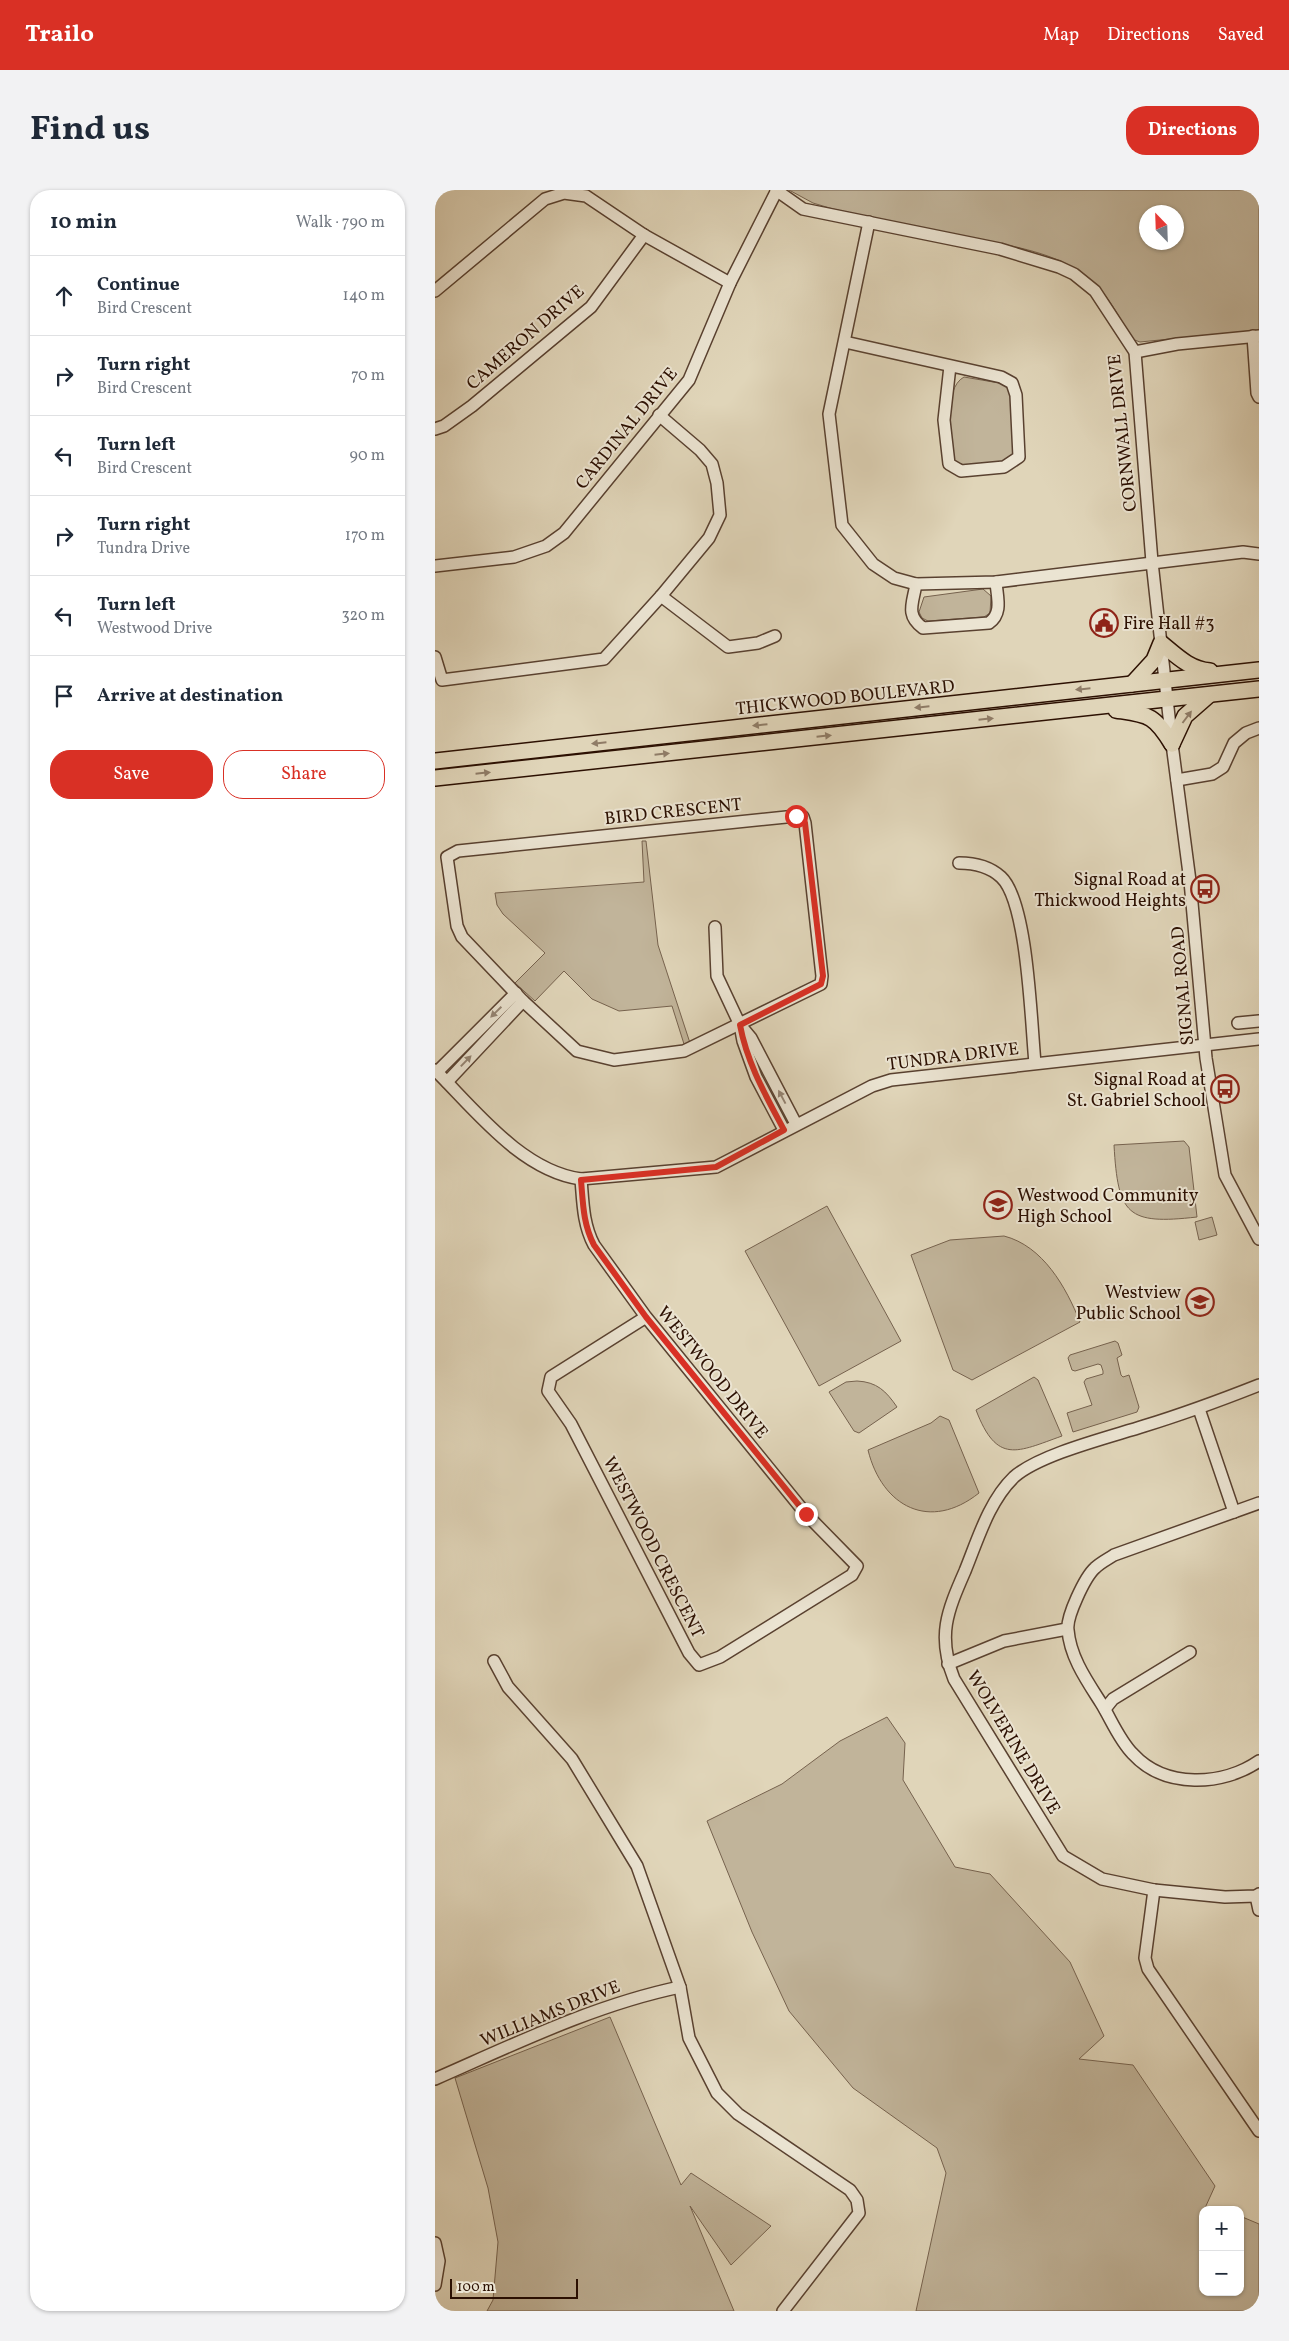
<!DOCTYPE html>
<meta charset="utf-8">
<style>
:root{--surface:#fff;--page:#f2f2f3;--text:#1f2937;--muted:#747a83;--line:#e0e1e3;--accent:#d93025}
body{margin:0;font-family:Vollkorn,serif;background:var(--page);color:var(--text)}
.controls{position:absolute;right:15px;bottom:15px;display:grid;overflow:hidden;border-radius:10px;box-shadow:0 1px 4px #0004}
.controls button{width:45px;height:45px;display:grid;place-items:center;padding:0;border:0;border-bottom:1px solid var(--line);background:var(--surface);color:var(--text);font:25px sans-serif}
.compass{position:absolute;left:704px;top:15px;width:45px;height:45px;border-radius:50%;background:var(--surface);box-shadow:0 1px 4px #0004;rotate:337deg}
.scale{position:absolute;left:15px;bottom:12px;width:128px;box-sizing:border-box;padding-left:5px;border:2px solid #2c1002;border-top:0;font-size:14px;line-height:18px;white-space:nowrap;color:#2c1002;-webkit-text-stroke:4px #ebe4d2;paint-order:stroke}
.stop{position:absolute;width:15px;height:15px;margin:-11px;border:4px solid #d93025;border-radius:50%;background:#fff}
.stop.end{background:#d93025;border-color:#fff;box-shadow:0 1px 5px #0008}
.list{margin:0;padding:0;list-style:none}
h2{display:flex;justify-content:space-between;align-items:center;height:65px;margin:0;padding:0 20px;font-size:21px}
h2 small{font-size:16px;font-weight:400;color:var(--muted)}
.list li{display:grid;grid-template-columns:32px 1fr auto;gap:15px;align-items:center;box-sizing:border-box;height:80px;padding:0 20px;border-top:1px solid var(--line)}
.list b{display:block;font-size:19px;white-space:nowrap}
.list p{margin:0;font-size:16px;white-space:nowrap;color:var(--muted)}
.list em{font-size:16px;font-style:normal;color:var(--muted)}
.actions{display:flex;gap:10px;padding:15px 20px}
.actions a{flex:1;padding:11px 0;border:1px solid var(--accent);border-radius:20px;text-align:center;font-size:18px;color:var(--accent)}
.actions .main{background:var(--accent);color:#fff}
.icon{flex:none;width:28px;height:28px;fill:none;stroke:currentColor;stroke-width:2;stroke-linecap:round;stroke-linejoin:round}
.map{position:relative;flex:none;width:824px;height:2121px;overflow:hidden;border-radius:20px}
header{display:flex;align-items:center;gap:30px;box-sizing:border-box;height:70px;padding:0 25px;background:var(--accent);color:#fff}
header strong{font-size:24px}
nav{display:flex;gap:28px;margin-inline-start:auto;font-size:18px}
.intro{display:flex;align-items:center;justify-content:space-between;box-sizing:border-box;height:120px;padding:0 30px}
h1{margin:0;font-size:35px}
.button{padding:12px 22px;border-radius:20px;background:var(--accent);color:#fff;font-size:18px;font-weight:700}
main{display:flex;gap:30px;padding:0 30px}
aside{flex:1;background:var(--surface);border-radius:20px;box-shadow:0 1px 4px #0004}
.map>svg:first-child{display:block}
.green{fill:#c1b49a;stroke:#76624e;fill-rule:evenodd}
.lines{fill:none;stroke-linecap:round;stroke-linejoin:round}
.minor-casing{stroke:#594130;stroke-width:14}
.major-casing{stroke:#2c1002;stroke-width:18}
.minor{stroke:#ebe4d2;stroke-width:11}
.major{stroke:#e0d5b9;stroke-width:15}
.oneway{fill:#8f7c67}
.oneway2{fill:#958574}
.route{stroke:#d93025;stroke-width:6}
.labels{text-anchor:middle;stroke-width:4;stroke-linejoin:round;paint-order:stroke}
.street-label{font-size:18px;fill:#2c1002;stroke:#ebe4d2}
.poi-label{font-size:18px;fill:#2c1002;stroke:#ebe4d2;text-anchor:end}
</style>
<header>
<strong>Trailo</strong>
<nav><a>Map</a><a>Directions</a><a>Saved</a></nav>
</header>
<div class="intro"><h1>Find us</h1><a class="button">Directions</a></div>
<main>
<aside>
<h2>10 min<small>Walk · 790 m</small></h2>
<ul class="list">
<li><svg class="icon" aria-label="ahead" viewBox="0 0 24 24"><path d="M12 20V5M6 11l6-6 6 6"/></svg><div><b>Continue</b><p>Bird Crescent</p></div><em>140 m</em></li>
<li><svg class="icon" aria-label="right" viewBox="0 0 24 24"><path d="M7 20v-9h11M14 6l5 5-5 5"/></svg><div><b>Turn right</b><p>Bird Crescent</p></div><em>70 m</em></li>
<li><svg class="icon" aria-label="left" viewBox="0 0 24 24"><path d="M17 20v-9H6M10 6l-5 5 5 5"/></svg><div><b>Turn left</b><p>Bird Crescent</p></div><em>90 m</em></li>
<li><svg class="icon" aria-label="right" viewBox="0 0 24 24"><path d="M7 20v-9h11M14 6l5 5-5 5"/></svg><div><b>Turn right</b><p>Tundra Drive</p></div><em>170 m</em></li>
<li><svg class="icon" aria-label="left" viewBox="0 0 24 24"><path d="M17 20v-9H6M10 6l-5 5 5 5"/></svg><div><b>Turn left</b><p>Westwood Drive</p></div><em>320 m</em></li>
<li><svg class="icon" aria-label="arrive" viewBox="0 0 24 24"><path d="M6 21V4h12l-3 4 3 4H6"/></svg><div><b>Arrive at destination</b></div></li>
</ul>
<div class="actions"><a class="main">Save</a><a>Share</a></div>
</aside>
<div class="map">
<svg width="824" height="2121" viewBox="0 0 824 2121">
<rect width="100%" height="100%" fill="#e0d5b9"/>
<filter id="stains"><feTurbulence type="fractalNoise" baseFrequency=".004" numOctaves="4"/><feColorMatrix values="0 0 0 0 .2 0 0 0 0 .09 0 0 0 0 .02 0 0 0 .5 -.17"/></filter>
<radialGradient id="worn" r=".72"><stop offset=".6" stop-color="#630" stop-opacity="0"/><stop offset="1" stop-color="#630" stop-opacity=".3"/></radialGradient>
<g class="green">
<path d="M354 0H824V140L705 152 697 149C682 124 670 97 644 81 611 60 570 55 532 47 488 38 443 29 398 19L378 13ZM712 22H742V52H712Z"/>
<path d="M529 187 570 194 577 199 580 265 571 273 526 276 519 272C516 251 507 199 529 187Z"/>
<path d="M548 399 556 406 555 423 549 427 493 431 487 428 484 422 489 407Z"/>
<path d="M207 651H211L223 755 255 853 249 854 237 816 184 821 157 809 129 781 100 811 80 793 110 763 68 724 62 715 60 703 209 692Z"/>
<path d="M749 951 754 957 762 1027C692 1035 683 1025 679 955Z"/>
<path d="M392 1016 466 1151 384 1196 310 1061Z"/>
<path d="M777 1027 782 1045 764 1050 760 1032Z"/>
<path d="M569 1046C608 1056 631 1097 645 1132L537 1190 518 1180 476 1065 515 1050Z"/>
<path d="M680 1151 683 1153 687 1165 682 1168 686 1185 688 1187 694 1185 704 1217 702 1222 638 1242 632 1223 657 1215 649 1192 651 1189 668 1184V1181L666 1175 663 1174 640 1181 637 1180 633 1168 635 1165Z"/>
<path d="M599 1187 603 1190 627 1246C582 1262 562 1275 541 1220Z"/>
<path d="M422 1191C442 1192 451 1201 462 1217L424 1243 419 1241 394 1202 411 1192Z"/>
<path d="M505 1226 514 1230 544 1303C495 1342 447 1317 433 1260L496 1233Z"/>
<path d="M452 1527 470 1553 468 1590 520 1677 555 1684 635 1772 669 1846 644 1869 698 1875 780 1996 770 2018 779 2020H768V2102H805V2026L824 2034V2121H481L511 1983 502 1958 418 1898 354 1821 317 1742 272 1631 347 1594 405 1551Z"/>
<path d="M175 1827 246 1995 256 1983 336 2036 296 2075 255 2016 299 2121H52L58 2110 63 2052 53 1998 20 1888Z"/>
</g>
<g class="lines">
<defs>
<g id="minor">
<path d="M341 0 368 19 565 59 624 77 639 84 660 101 700 162 717 372 737 554 755 691 771 868 790 985 824 1049"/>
<path d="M434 32 394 224 407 335 438 374 459 388 481 394 561 392 808 362 824 364"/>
<path d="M0 101 110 9 129 3 151 6 209 45 295 93"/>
<path d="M818 146 822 203 824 207"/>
<path d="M410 152 566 187 577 193 581 205 584 267 569 277 526 281 514 274 509 230 515 176"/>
<path d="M700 162 742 154 824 146"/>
<path d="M0 239 9 236 37 216 156 117 209 45"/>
<path d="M0 376 79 367 111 356 129 343 254 190 295 93 342 0"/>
<path d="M481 394C478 413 470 425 488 438L554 433C568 423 562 407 561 392"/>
<path d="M226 406 293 457 323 453 340 446"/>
<path d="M0 467 7 490 169 469 226 406 274 348 285 325 282 293 277 274 265 260 224 225"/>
<path d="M742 590 777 584 788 577 799 553 811 543 824 538"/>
<path d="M361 626 368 627 370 633 387 786 386 794 249 861 179 870 142 861 88 811 27 747 22 736 12 667 23 661Z"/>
<path d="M524 673C539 673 554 676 566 687 593 712 596 834 600 873"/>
<path d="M280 737 282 786 305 835 308 851 321 887 349 940"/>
<path d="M803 833 824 831"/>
<path d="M306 836 316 848 361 934"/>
<path d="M0 880C41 921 87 981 146 989L281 977 437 896 456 890 824 849"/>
<path d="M2 882 81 803"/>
<path d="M12 892 88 811"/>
<path d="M146 989C148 1013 148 1034 159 1055L211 1127 371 1324 422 1376 417 1385 285 1467 264 1475 254 1463 136 1234 113 1201 116 1187 211 1127"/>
<path d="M824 1195C786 1210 748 1224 709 1236 675 1247 605 1264 579 1287 554 1311 543 1349 530 1381 512 1422 502 1446 519 1489L628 1666 667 1689 719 1700 790 1707 821 1706 824 1704"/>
<path d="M764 1219 799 1322"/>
<path d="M824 1313 679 1365C673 1369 665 1373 660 1378 650 1387 631 1427 633 1440 635 1467 652 1491 666 1513 676 1529 684 1550 698 1564 730 1599 788 1596 824 1571"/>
<path d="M59 1471 73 1497 137 1569 202 1676 245 1797 254 1848 282 1903 303 1924 415 2000 422 2010 424 2023 348 2121"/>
<path d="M513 1474 569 1451 632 1439"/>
<path d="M670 1519 678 1509 755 1462"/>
<path d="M719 1700 710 1768 713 1779 824 1941"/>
<path d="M821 1706 824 1720"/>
<path d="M0 1889C80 1854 159 1815 245 1797"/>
<path d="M0 2053 4 2071 0 2095"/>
</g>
<g id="major">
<path d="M697 494 719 470 726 453C742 466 754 479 775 481"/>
<path d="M681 520C713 525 719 524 737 554"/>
<path d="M737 554 750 526 774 505"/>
<path d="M0 571 824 480"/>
<path d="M0 588 824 499"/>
</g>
</defs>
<use href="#minor" class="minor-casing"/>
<use href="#major" class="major-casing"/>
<use href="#minor" class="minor"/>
<use href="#major" class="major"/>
</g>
<defs><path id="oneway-solid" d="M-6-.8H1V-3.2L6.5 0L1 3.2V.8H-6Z" transform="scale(1.25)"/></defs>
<g class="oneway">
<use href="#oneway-solid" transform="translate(648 499) rotate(174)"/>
<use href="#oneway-solid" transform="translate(487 517) rotate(174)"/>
<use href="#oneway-solid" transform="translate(752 527) rotate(-53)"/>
<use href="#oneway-solid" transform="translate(551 529) rotate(-6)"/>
<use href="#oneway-solid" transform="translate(325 535) rotate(174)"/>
<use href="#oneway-solid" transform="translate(389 546) rotate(-6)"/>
<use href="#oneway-solid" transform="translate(164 553) rotate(174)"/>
<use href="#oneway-solid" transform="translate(227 564) rotate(-6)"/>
<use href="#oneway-solid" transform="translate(48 583) rotate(-6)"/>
</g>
<g class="oneway2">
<use href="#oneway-solid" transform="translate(61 822) rotate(136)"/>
<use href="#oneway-solid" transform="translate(31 871) rotate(-46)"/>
<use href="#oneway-solid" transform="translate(347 907) rotate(-118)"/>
</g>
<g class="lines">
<path class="route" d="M361 626 368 627 370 633 388 786 386 794 305 835C312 873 331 906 349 940L281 977 146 990C148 1013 148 1034 159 1055L211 1127 371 1324"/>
</g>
<defs>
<symbol id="civic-ring" viewBox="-11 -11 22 22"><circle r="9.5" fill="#ebe4d2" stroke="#8f2418" stroke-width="1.5"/><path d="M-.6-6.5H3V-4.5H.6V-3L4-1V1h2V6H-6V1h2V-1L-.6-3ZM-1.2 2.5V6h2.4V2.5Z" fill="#8f2418"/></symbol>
<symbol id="bus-ring" viewBox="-11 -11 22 22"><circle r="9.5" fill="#ebe4d2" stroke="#8f2418" stroke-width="1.5"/><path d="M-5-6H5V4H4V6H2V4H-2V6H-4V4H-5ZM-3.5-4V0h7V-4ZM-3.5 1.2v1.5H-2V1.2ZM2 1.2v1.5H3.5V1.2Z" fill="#8f2418"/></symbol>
<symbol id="school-ring" viewBox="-11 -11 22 22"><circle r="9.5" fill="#ebe4d2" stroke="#8f2418" stroke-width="1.5"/><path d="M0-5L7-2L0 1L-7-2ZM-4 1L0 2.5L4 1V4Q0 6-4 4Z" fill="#8f2418"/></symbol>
</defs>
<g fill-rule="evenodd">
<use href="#civic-ring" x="653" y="417" width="32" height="32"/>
<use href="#bus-ring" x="754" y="683" width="32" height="32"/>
<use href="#bus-ring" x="774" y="883" width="32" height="32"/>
<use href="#school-ring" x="547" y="999" width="32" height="32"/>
<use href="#school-ring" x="749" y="1096" width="32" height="32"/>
</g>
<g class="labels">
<g class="street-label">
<text transform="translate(90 147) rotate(-41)" y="6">CAMERON DRIVE</text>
<text transform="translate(191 238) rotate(-51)" y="6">CARDINAL DRIVE</text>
<text transform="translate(687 243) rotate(-96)" y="6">CORNWALL DRIVE</text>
<text transform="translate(410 507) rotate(-6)" y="6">THICKWOOD BOULEVARD</text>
<text transform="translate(238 621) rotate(-6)" y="6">BIRD CRESCENT</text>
<text transform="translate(747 796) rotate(-95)" y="6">SIGNAL ROAD</text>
<text transform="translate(518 866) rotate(-7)" y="6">TUNDRA DRIVE</text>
<text transform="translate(278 1182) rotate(51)" y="6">WESTWOOD DRIVE</text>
<text transform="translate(219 1357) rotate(63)" y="6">WESTWOOD CRESCENT</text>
<text transform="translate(579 1552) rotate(59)" y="6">WOLVERINE DRIVE</text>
<text transform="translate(115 1823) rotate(-22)" y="6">WILLIAMS DRIVE</text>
</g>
<g class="poi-label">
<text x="688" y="439" text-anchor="start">Fire Hall #3</text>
<text x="751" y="695">Signal Road at<tspan x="751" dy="21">Thickwood Heights</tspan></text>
<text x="771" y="895">Signal Road at<tspan x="771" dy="21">St. Gabriel School</tspan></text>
<text x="582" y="1011" text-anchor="start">Westwood Community<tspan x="582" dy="21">High School</tspan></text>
<text x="746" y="1108">Westview<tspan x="746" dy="21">Public School</tspan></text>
</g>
</g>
<rect width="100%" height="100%" filter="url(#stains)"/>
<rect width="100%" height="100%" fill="url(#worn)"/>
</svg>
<div class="controls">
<button>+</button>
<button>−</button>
</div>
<svg class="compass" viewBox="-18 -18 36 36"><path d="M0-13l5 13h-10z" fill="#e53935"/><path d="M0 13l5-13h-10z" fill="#747a83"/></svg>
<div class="scale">100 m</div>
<div class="stop" style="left:361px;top:626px"></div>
<div class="stop end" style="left:371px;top:1324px"></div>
</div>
</main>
